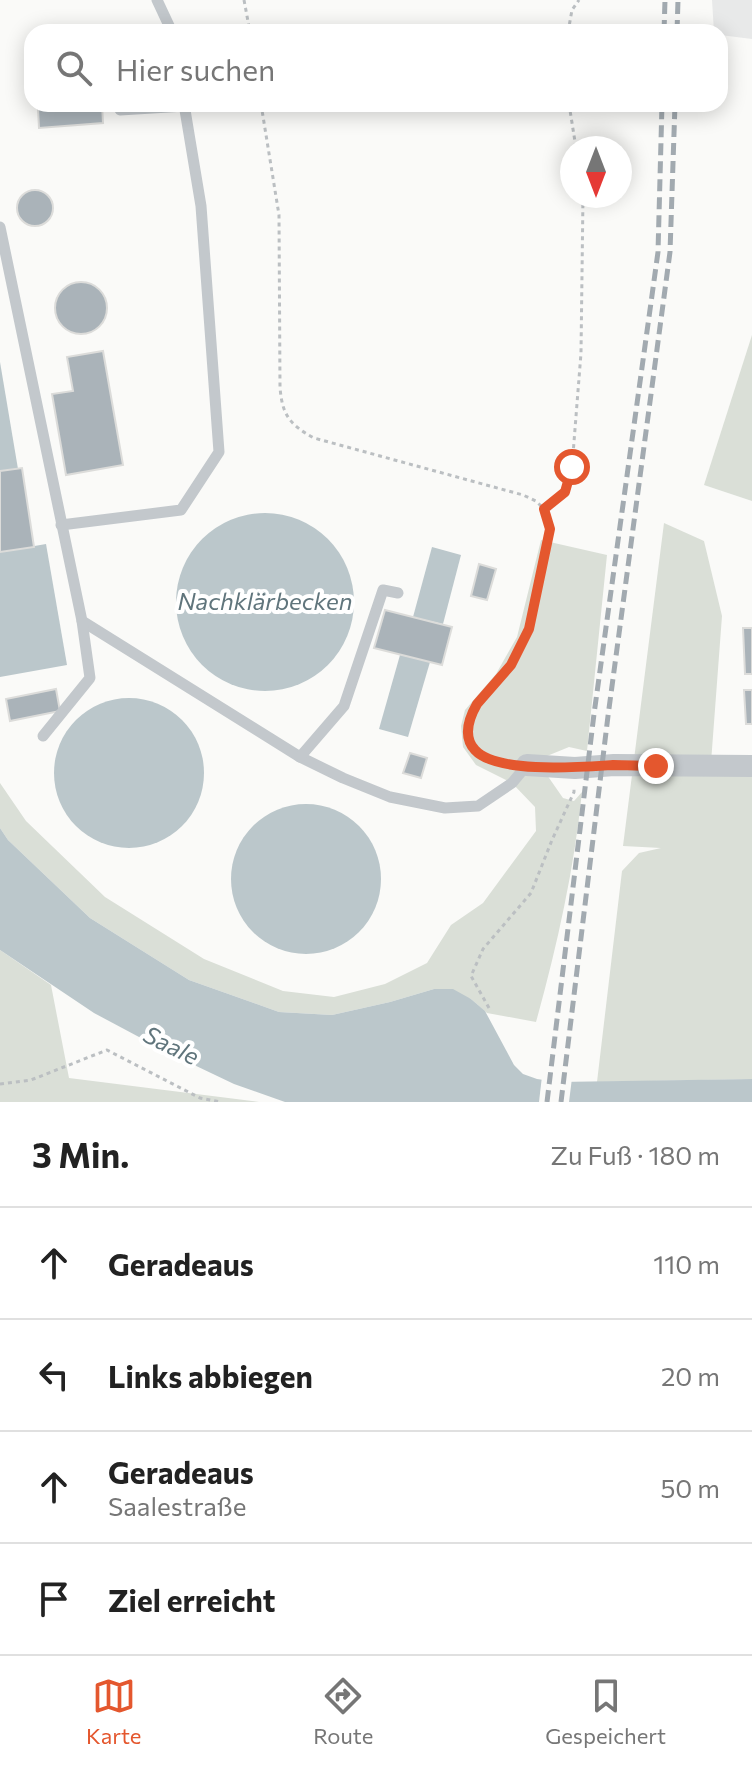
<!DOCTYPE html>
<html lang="de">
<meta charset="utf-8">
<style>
:root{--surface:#fff;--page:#f6f6f6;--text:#222;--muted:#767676;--line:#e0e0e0;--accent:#e4572e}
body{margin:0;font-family:Commissioner,sans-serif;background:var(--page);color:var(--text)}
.compass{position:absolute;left:560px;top:136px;width:72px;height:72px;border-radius:50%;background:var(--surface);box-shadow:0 4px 20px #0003;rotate:180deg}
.stop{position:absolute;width:24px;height:24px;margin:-18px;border:6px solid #e4572e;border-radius:50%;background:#fff}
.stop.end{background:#e4572e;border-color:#fff;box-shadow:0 2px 8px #0008}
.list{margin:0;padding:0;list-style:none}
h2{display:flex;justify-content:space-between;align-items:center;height:104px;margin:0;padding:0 32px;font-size:34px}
h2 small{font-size:26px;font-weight:400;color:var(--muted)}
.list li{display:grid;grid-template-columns:52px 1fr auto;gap:24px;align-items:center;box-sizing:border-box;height:112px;padding:0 32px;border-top:2px solid var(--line)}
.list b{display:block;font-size:30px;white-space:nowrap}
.list p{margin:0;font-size:26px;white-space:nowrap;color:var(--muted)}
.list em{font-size:26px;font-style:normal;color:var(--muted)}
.icon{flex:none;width:44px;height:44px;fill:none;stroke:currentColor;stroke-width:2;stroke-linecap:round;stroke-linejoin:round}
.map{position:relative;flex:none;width:752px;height:1102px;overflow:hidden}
.search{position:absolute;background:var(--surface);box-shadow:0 4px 20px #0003;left:24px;right:24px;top:24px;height:88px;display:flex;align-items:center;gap:20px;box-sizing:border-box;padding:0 28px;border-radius:24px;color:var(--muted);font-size:30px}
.sheet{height:552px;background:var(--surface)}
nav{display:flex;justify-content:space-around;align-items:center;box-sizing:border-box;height:112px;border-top:2px solid var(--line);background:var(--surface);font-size:22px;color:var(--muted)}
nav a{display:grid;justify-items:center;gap:4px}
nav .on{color:var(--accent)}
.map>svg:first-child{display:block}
.built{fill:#e8e9e9}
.green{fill:#dadfd7}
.water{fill:#bbc7cb}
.pier{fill:#fafaf8}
.building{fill:#aab3b9;stroke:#dcdcda;stroke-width:2}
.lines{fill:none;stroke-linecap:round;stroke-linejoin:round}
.path{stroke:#bbbfc2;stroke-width:3;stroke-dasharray:4 4;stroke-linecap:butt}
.service{stroke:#c3c8cc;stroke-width:11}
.minor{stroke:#c3c8cc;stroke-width:22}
.rail{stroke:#a2aab0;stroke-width:5;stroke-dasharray:12 6;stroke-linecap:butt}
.route{stroke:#e4572e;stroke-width:10}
.labels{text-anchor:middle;stroke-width:8;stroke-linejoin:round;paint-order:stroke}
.water-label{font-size:24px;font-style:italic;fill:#60757c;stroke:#fff}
</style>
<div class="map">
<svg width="752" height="1102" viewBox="0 0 752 1102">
<rect width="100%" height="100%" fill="#fafaf8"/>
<path class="built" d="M712 0H752V39L720 35V32H714Z"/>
<g class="green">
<path d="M752 335V501L704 485Z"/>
<path d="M664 523 704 541 722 616 710 776 752 775V1079L597 1082 622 871 639 853 661 848 623 846Z"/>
<path d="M541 540 607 555 587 751 569 747 547 756V775L563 798 574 801 582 792C574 870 557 947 536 1022L487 1013 471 999 434 989 390 1002 332 1015 279 1012 189 980 90 918 8 840 0 828V783L26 821 105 897 204 959 283 991 334 997 385 984 427 963 451 925 483 903 536 831 535 807 512 783 476 765 463 747 461 726 465 710 496 674 517 637Z"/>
<path d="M0 950 51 985 69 1078 259 1102H0Z"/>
</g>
<g class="water">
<path d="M0 362 18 469 0 472Z"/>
<circle cx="265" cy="602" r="89"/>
<path d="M46 544 67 665 0 677V552Z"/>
<path d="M432 547 461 555 443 624 413 617Z"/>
<path d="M400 655 430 662 408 737 379 729Z"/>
<circle cx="129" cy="773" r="75"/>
<circle cx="306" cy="879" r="75"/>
<path d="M0 828 8 840 90 918 189 980 279 1012 332 1015 390 1002 434 989H453L471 999 485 1011 514 1065 523 1074 537 1079 558 1082 752 1079V1102H285L234 1084 169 1053 94 1013 0 950Z"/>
</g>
<path class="pier" d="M542 1076 572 1078 569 1102H539Z"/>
<g class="building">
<path d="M102 104 103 123 39 128 38 109Z"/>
<circle cx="35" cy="208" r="18"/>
<circle cx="81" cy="308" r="26"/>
<path d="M103 351 123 465 66 475 52 394 73 391 67 357Z"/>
<path d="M22 468 34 547 0 552V471Z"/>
<path d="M479 564 496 569 487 600 471 596Z"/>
<path d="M385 610 452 627 442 665 374 648Z"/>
<path d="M743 628H752V674H745Z"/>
<path d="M56 689 60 711 10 721 6 699Z"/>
<path d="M744 690H752V724H746Z"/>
<path d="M410 753 427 758 421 778 403 773Z"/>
</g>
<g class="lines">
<g class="path">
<path d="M244 0 250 32"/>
<path d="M568 32 572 10 579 0"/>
<path d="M261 104 279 215 280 387C282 415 290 425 314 438L523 495 536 501 544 509 550 529 533 610 529 629 511 665 477 704 470 720 468 730 469 741 474 749 490 759 508 764"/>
<path d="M569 104 576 148"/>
<path d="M544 509 565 492 572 467 581 353 583 196"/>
<path d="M489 1008 471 976 483 949 531 893 552 840 574 792V788"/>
<path d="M0 1084 31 1080 107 1050 200 1098 221 1102"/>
</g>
<g class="service">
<path d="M157 0 172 32"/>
<path d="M120 110 185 106"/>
<path d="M0 227 82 621 300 757 343 778 390 797 445 808 478 806 512 783 527 765"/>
<path d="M61 525 181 510 219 452 201 206 184 104"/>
<path d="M43 736 90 678 82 621"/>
<path d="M300 757 344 706 383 590 398 593"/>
</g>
<path class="minor" d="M527 765 575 768 614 765 752 766"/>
<g class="rail">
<path d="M664 32 665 0"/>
<path d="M677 32 678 0"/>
<path d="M547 1102 594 714 658 252 662 104"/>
<path d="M561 1102 608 716 670 252 675 104"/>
</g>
</g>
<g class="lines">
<path class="route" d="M572 467 565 492 544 509 550 529 529 629 511 665 477 704C469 718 462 736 475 750 497 774 581 767 613 765 627 765 642 766 656 766"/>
</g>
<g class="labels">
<g class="water-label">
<text x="265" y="610">Nachklärbecken</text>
<text transform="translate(171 1046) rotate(26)" y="8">Saale</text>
</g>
</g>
</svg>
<svg class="compass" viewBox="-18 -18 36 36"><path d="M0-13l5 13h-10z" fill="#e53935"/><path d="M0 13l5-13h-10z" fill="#767676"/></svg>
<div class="stop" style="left:572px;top:467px"></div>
<div class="stop end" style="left:656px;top:766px"></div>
<div class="search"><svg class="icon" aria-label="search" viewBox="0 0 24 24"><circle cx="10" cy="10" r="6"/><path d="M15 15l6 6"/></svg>Hier suchen</div>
</div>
<section class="sheet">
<h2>3 Min.<small>Zu Fuß · 180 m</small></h2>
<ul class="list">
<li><svg class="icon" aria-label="ahead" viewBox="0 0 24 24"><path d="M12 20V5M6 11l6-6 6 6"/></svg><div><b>Geradeaus</b></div><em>110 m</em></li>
<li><svg class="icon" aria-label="left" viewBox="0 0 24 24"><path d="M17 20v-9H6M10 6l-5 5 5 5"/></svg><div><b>Links abbiegen</b></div><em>20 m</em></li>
<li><svg class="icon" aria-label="ahead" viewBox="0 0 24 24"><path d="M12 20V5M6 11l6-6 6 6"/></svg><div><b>Geradeaus</b><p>Saalestraße</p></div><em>50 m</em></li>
<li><svg class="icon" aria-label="arrive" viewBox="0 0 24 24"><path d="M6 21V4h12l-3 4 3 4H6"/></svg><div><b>Ziel erreicht</b></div></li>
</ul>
</section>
<nav>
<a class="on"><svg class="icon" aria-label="map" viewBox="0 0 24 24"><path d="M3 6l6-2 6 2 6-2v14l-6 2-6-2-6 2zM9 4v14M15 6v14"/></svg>Karte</a>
<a><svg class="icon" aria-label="directions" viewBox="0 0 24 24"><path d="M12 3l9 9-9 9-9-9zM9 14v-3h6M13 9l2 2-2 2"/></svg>Route</a>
<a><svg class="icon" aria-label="saved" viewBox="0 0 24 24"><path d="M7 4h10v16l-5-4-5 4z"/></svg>Gespeichert</a>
</nav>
